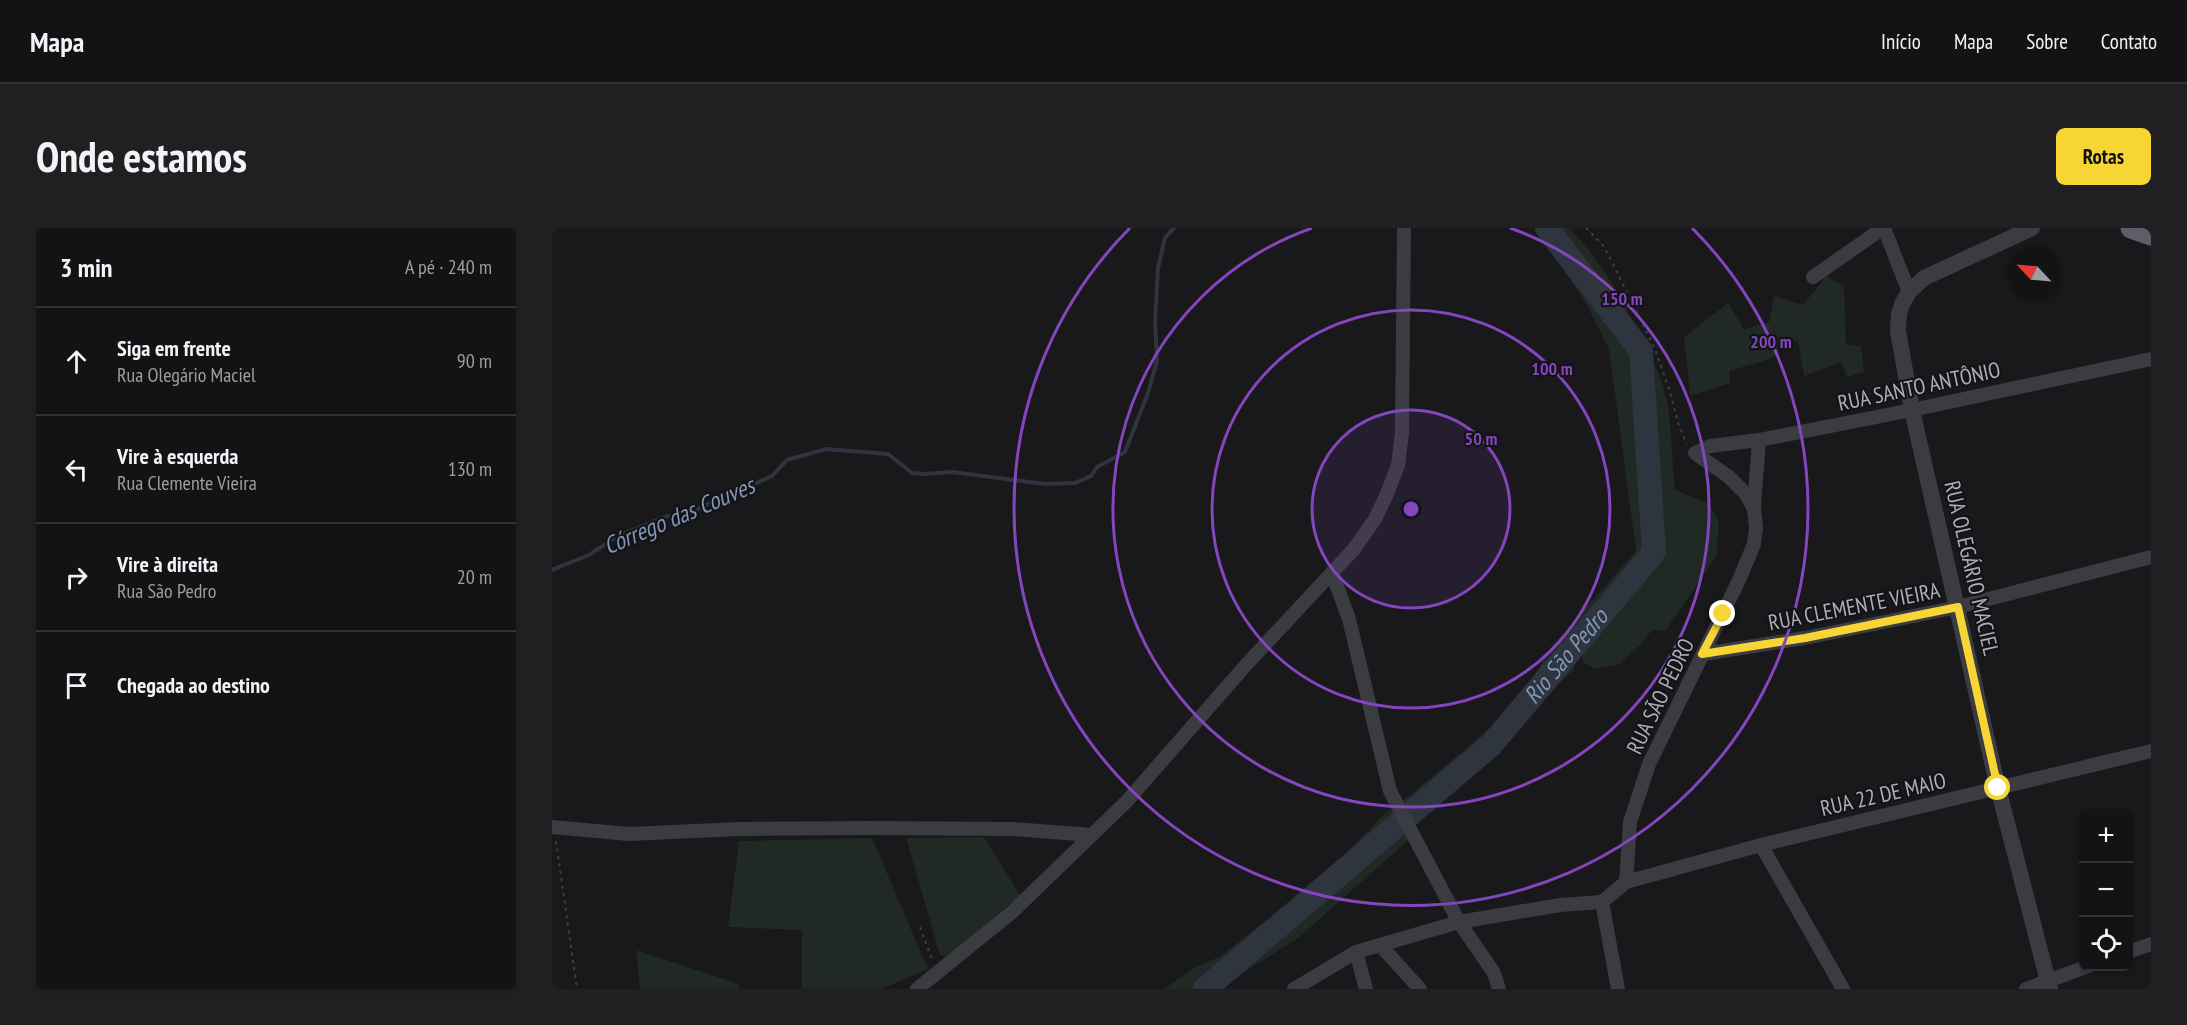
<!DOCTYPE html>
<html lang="pt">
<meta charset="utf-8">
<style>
:root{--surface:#131214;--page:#202022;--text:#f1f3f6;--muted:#9d9ea0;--line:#323234;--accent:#f7d534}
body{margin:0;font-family:"PT Sans Narrow",sans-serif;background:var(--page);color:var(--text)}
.controls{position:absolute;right:18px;bottom:18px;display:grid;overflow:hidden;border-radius:9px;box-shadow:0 2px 4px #0004}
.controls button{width:54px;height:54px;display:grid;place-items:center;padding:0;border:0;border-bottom:2px solid var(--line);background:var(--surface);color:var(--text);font:30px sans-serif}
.compass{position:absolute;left:1455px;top:18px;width:54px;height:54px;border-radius:50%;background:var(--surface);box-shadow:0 2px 4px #0004;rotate:296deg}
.stop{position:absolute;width:18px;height:18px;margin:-14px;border:4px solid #f7d534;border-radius:50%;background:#fff}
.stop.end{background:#f7d534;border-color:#fff;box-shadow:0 2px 6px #0008}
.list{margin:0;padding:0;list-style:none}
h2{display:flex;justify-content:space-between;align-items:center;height:78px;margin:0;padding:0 24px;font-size:26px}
h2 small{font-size:20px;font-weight:400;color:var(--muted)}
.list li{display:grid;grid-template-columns:39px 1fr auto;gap:18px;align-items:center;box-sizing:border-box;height:108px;padding:0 24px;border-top:2px solid var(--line)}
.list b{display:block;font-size:22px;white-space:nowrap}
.list p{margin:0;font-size:20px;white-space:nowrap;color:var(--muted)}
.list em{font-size:20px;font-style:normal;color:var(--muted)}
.icon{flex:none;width:33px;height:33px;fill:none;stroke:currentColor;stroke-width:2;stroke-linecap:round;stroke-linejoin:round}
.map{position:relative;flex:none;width:1599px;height:761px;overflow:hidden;border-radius:9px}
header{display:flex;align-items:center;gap:36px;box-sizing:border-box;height:84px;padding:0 30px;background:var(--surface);border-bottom:2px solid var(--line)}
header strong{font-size:28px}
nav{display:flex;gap:33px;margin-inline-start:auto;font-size:21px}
.intro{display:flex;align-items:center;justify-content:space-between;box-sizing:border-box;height:144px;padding:0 36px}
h1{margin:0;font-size:42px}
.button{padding:15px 27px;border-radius:9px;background:var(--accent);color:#111;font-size:21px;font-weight:700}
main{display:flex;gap:36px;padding:0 36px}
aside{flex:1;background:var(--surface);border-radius:9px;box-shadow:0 2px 4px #0004}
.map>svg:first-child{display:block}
.green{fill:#202923}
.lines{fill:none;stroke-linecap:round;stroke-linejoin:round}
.stream{stroke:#2e353f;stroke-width:4}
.river{stroke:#2e353f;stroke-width:24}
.path{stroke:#3f4047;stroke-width:2;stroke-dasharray:3 4.5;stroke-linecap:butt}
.minor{stroke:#3b3b42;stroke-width:14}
.tertiary{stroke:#3b3b42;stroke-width:16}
.trunk{stroke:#5d5e68;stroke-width:21}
.route{stroke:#f7d534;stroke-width:8}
.ring{fill:none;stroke:#8446be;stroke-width:3}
.labels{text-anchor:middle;stroke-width:4.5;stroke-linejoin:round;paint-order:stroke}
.street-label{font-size:22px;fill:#aaadbb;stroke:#141316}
.water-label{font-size:24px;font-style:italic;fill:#8195b6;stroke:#141316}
.centre{fill:#8446be;stroke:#141316;stroke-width:3}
.ring-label{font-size:18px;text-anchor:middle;font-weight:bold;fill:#8446be;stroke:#141316;stroke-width:4.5;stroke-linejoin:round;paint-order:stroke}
</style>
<header>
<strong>Mapa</strong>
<nav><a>Início</a><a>Mapa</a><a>Sobre</a><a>Contato</a></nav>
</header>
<div class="intro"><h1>Onde estamos</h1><a class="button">Rotas</a></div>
<main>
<aside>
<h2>3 min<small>A pé · 240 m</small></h2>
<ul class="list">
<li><svg class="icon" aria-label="ahead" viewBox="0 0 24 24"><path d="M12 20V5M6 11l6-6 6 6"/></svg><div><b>Siga em frente</b><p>Rua Olegário Maciel</p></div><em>90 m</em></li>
<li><svg class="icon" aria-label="left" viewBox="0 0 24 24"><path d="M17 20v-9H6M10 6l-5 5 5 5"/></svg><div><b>Vire à esquerda</b><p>Rua Clemente Vieira</p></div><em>130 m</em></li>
<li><svg class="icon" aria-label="right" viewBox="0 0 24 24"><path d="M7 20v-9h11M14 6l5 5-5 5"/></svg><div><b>Vire à direita</b><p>Rua São Pedro</p></div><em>20 m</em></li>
<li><svg class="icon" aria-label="arrive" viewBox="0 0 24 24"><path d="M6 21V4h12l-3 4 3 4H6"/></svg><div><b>Chegada ao destino</b></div></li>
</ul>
</aside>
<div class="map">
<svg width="1599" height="761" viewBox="0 0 1599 761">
<rect width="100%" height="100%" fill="#19181b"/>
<g class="green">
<path d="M983 0H1017C1052 35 1075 79 1095 123 1101 136 1109 148 1112 161 1121 194 1119 228 1123 262L1154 274 1167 293 1164 329 1113 403 1100 402 1088 417 1068 436 1043 441 1031 434 1028 414 1022 442 939 517 847 596 858 611 746 710 666 761H612L643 739 667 729 768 651 835 584 863 563 944 495 974 461 999 419 1084 323 1057 121 1032 72Z"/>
<path d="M1274 48 1292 58 1294 116 1309 118 1312 144 1295 149 1290 134 1252 148 1246 113H1239L1226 117 1225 127 1212 133 1177 143 1178 155 1138 168 1132 109 1176 75 1192 101 1217 94 1222 68 1251 77Z"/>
<path d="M432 609 468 667 396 728 388 727 354 610Z"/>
<path d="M320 610 376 741 329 761H250V702L176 699 187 613Z"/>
<path d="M84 722 187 756 186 761H88Z"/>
</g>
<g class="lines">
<path class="stream" d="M0 342 37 327 66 308 115 288H132L170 269 185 264 220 248 235 232 274 221 336 226 360 245 373 246 400 244 493 256 523 255 539 248 545 239 573 224 596 165 605 133 603 94 606 40 613 10 622 0"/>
<path class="river" id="s1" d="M653 761 939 517 1102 324 1089 123 995 0"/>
<g class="path">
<path d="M1034 0 1050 16 1057 28 1103 121 1118 164 1127 198 1135 216"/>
<path d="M4 613 25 761"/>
<path d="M368 699 380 732"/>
</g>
<g class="minor">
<path d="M1332 0 1357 64"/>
<path d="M1261 49 1331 0"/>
<path d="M1202 278 1207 212"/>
<path d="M780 345 797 391 838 563 907 694 942 745 947 761"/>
<path d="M1151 426 1253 410 1406 379 1599 329"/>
<path d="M0 599 77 606 187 601 319 600 460 601 540 607 575 573 693 438 802 321 823 291 835 266 846 237 850 204 852 0"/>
<path d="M1209 617 1291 761"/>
<path d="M1074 654 1078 594 1097 536 1188 350 1202 316 1204 300 1202 281 1194 266 1177 249 1143 225 1158 218 1207 212 1360 182 1599 131"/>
<path d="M1050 674 1066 761"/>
<path d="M828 717 868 761"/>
<path d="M804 724 814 761"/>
<path d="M1576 724 1599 716"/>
<path d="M365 761 459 685 540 607"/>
<path d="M742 761 804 724 907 694 1008 677 1050 674 1074 654 1209 617 1599 523"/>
<path d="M1474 761 1537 738"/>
</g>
<path class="tertiary" d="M1480 0 1372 50 1357 64 1350 76 1347 86 1346 103 1360 182 1446 560 1498 761"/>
<path class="trunk" d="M1579 0 1599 7"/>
</g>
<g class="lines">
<path class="route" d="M1171 386 1150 426 1253 410 1406 379 1446 560"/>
</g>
<circle cx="859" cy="281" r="99" fill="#8446be" fill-opacity=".12"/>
<g class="ring">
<circle cx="859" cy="281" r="99"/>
<circle cx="859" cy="281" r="199"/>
<path d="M958 0A298 298 0 1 1 760 0"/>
<path d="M1140 0A397 397 0 1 1 578 0"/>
</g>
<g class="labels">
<g class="street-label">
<text transform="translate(1367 158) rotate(-12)" y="8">RUA SANTO ANTÔNIO</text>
<text transform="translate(1420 340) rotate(77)" y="8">RUA OLEGÁRIO MACIEL</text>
<text transform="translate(1302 378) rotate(-11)" y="8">RUA CLEMENTE VIEIRA</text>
<text transform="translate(1108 468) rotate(-64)" y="8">RUA SÃO PEDRO</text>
<text transform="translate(1331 566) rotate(-13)" y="8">RUA 22 DE MAIO</text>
</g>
<g class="water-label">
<text transform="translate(127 288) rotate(-23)" y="8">Córrego das Couves</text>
<text dy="8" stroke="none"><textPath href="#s1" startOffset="492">Rio São Pedro</textPath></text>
</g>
</g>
<circle cx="859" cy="281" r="9" class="centre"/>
<g class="ring-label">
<text x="1070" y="77">150 m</text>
<text x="1219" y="120">200 m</text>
<text x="1000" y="147">100 m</text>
<text x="929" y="217">50 m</text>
</g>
</svg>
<div class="controls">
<button>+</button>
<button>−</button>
<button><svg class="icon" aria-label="locate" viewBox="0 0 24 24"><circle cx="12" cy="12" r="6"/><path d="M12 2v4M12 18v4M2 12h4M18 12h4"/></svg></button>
</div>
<svg class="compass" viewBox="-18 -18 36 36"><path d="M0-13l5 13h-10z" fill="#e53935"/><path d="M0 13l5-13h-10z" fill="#9d9ea0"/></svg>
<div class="stop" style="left:1446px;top:560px"></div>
<div class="stop end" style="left:1171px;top:386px"></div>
</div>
</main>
